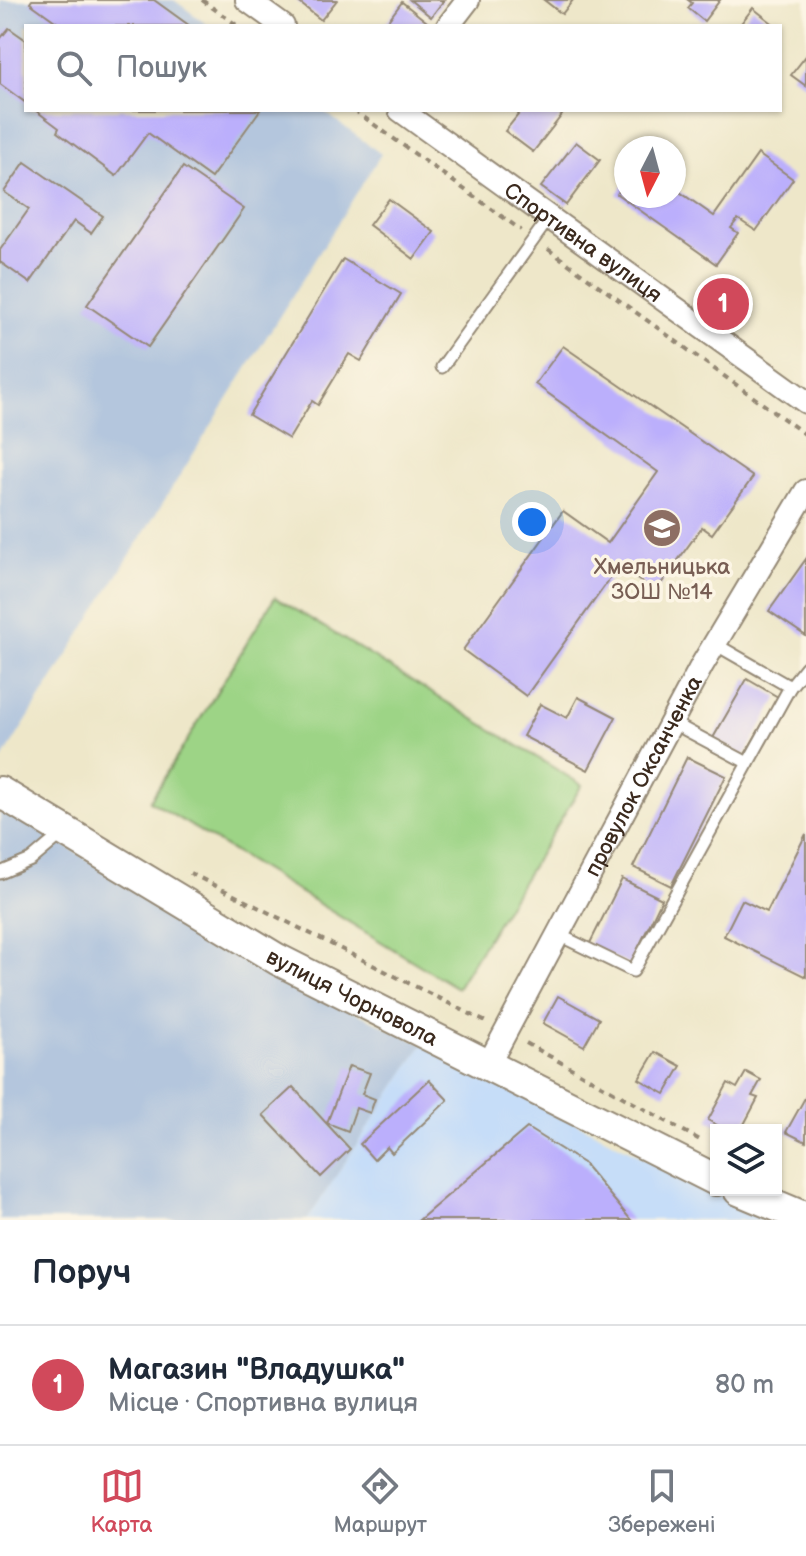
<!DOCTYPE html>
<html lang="uk">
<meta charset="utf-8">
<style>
:root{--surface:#fff;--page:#f6f6f7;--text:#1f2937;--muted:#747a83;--line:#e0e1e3;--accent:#d1495b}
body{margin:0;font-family:"Balsamiq Sans",sans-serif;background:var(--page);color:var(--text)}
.controls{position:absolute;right:24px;bottom:24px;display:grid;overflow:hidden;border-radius:0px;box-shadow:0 2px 6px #0004}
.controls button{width:72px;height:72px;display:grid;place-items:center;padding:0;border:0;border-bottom:2px solid var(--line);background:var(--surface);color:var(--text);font:40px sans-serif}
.compass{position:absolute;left:614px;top:136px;width:72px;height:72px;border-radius:50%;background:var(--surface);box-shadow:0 2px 6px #0004;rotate:186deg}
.you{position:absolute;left:532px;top:522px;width:28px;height:28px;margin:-20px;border:6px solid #fff;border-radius:50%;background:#1a73e8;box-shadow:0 0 0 12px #1a73e833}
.badge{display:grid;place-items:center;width:52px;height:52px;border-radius:50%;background:var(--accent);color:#fff;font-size:26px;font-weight:700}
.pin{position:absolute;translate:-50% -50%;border:4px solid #fff;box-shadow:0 2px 8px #0006}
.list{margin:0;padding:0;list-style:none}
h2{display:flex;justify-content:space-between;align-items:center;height:104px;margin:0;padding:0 32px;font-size:34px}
h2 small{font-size:26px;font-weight:400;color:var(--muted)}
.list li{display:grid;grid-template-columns:52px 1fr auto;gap:24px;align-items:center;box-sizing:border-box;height:120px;padding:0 32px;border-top:2px solid var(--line)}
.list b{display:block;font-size:30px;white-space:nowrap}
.list p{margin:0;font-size:26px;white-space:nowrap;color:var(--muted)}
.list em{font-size:26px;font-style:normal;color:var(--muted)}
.icon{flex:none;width:44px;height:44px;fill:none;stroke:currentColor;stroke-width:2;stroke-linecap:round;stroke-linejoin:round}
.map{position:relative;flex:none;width:806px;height:1220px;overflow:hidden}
.search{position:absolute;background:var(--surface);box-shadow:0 2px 6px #0004;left:24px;right:24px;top:24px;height:88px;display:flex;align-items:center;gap:20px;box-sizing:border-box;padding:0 28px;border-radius:0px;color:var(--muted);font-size:30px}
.sheet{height:224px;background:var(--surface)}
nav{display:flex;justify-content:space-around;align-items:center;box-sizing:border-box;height:112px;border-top:2px solid var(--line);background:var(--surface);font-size:22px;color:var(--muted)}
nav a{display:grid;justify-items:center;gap:4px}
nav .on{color:var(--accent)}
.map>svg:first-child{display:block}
.built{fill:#c6ddf8}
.industrial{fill:#b4c6dd}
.green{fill:#9dd486;stroke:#6c7f52;stroke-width:2}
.building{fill:#bbaffc}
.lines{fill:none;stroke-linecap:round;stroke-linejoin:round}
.lane-casing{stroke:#948874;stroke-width:15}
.street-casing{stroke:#948874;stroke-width:26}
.secondary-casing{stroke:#948874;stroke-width:34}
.path{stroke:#948874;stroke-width:4;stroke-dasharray:6 6;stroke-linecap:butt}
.lane{stroke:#fff;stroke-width:11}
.street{stroke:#fff;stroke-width:22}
.secondary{stroke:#fff;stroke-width:30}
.labels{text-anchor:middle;stroke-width:7;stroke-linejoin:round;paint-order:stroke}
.street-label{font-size:22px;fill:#3b2a1e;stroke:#fcf5e5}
.education-label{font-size:22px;fill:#785e54;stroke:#fcf5e5}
</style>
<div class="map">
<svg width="806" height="1220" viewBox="0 0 806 1220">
<rect width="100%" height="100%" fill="#fcf5e5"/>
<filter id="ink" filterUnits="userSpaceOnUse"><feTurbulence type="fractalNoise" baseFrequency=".0125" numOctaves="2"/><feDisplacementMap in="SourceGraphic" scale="16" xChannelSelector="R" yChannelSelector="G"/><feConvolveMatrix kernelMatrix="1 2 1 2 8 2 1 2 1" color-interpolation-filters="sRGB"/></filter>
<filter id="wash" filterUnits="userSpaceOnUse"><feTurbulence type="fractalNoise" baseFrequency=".006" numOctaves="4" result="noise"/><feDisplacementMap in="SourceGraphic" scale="32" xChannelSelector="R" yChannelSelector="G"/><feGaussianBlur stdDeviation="1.8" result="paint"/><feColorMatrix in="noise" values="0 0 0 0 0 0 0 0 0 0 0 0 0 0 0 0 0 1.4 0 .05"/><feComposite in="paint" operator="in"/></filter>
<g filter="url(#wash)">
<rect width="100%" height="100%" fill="#eee7c9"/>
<path class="built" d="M423 1044 711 1192 781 1220H307Z"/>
<g class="industrial">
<path d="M0 0H174L209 26H26V110H322L381 154 0 763Z"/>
<path d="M0 805 269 972 423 1044 307 1220H0Z"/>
</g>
<path class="green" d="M275 597 582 785 457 988 150 801Z"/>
<g id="blocks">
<g class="building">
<path d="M32 0H154L190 26H62L30 3Z"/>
<path d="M296 0H337L321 20Z"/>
<path d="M410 0H444L431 17Z"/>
<path d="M544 0H573L562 14Z"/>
<path d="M688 0H720L704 21 688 8 692 3Z"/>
<path d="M402 2 432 26H384Z"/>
<path d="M753 8 776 26H739Z"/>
<path d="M9 28 26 40V103L0 84V39Z"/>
<path d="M806 56V86L791 75Z"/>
<path d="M35 110H260L211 178 148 133 116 176 57 132 59 128Z"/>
<path d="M522 110H555L562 115 533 152 505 131Z"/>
<path d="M576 142 600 160 566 205 541 187Z"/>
<path d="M758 154 793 179 756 231 738 219 731 228 738 233 716 264 617 194 626 181V196H674V188L714 216Z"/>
<path d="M25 162 103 216 91 233 74 221 30 283 0 262V250L29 209 4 192Z"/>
<path d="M183 167 244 209 148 347 87 305Z"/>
<path d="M389 199 434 232 414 259 369 225Z"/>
<path d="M343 259 401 294 361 361 349 354 318 405 312 401 289 439 249 415Z"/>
<path d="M725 290 735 298 721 318 710 311Z"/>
<path d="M563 346 753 477 712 534 702 527 655 592 619 566 526 696 463 650 563 511 608 543 658 472 535 384Z"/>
<path d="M806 559V636L769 611Z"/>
<path d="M747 679 778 697 744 756 713 738Z"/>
<path d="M578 697 616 717 588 770 523 736 540 704 567 718Z"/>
<path d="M687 757 726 776 671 886 633 867Z"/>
<path d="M806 834V977L724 936 742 900 767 912Z"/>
<path d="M622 879 662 899 630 965 589 945Z"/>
<path d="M558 996 599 1019 584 1046 543 1023Z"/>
<path d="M655 1052 681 1066 665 1094 639 1079Z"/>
<path d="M349 1066 370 1073 362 1094 375 1099 370 1113 356 1108 348 1131 327 1123Z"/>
<path d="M746 1072 761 1080 752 1096 758 1098 741 1130H726L708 1120 728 1083 737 1088Z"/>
<path d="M429 1080 448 1100 392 1153 387 1147 374 1160 360 1144Z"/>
<path d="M293 1087 350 1149 321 1177 263 1115Z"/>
<path d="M806 1096V1142L786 1132Z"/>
<path d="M527 1128 583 1163 631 1220H419Z"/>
</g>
</g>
</g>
<g filter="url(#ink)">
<use href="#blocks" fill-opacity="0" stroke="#948874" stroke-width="2"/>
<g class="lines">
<defs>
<g id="lane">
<path d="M442 367 549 218"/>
<path d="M790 687 806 667"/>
<path d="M671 722 748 763"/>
<path d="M0 873 31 860 64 832"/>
<path d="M557 934 633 971 790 687 715 644"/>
</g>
<g id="street">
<path d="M247 0 283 26"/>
<path d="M448 26 468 0"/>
<path id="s1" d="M400 110 806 402"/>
<path id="s2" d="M488 1065 702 665 806 491"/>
</g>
<g id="secondary">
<path id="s3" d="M0 792 277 959 716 1180"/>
<path d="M739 1190 806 1218"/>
</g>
</defs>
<use href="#lane" class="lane-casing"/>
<use href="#street" class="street-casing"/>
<use href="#secondary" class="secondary-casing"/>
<g class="path">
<path d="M202 0 238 26"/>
<path d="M354 110 521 230"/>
<path d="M548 249 806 435"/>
<path d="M190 873 486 1022"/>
<path d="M526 1043 700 1140"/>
</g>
<use href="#lane" class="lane"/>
<use href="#street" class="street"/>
<use href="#secondary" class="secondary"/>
</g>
</g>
<defs>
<symbol id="school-disc" viewBox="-11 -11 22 22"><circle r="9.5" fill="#8d6e63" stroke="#fcf5e5"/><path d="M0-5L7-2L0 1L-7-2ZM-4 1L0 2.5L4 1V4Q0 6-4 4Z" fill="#fff"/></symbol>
</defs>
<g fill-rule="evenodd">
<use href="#school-disc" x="640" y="506" width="44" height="44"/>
</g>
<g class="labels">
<g class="street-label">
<text dy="8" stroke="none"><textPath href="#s1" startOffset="226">Спортивна вулиця</textPath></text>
<text dy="8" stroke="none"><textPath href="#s2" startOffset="328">провулок Оксанченка</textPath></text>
<text dy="8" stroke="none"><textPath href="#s3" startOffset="408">вулиця Чорновола</textPath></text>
</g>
<g class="education-label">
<text x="662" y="574">Хмельницька<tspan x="662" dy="25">ЗОШ №14</tspan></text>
</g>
</g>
</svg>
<div class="controls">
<button><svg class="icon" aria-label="layers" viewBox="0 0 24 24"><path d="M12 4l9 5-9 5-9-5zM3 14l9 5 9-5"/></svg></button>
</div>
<svg class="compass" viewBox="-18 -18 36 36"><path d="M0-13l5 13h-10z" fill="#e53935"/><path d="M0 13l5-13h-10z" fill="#747a83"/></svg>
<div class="you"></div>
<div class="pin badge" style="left:723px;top:304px">1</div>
<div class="search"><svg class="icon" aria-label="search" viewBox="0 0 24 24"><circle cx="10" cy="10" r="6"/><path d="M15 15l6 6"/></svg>Пошук</div>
</div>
<section class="sheet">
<h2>Поруч<small></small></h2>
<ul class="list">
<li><span class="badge">1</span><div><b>Магазин &quot;Владушка&quot;</b><p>Місце · Спортивна вулиця</p></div><em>80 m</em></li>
</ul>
</section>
<nav>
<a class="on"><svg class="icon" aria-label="map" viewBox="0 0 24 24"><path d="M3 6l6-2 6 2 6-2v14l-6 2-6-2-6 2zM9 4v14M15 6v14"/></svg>Карта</a>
<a><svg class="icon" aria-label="directions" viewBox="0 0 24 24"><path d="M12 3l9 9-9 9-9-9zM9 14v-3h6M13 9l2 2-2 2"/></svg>Маршрут</a>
<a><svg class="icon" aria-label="saved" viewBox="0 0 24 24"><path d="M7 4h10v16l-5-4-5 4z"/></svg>Збережені</a>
</nav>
